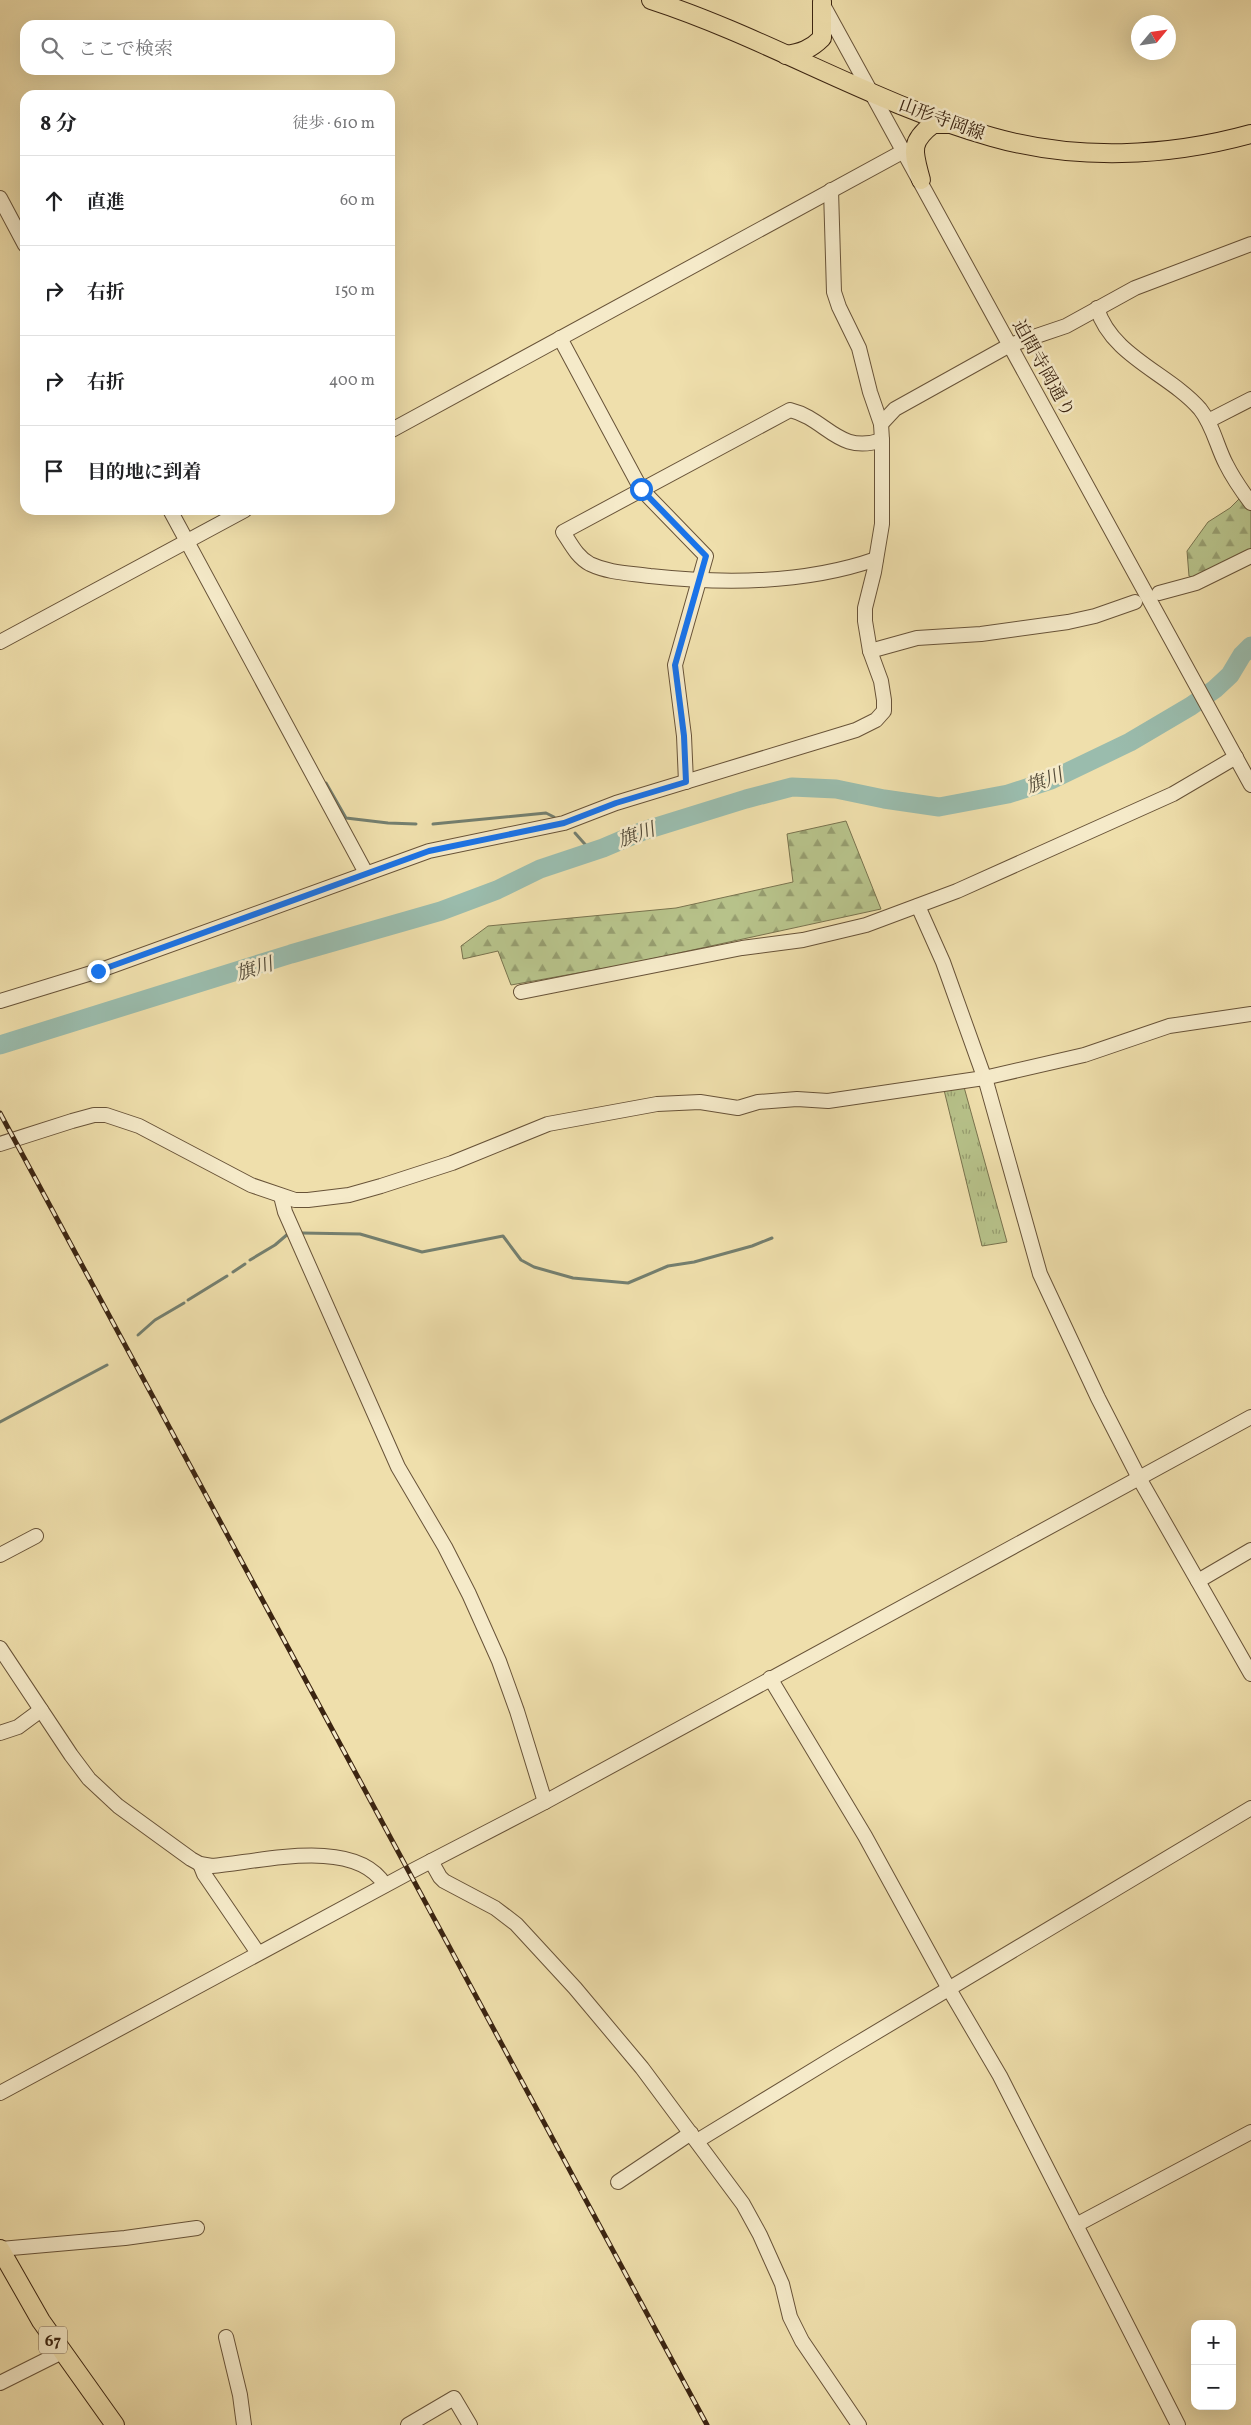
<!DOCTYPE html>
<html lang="ja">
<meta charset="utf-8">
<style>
:root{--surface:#fff;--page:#f2f2f2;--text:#202124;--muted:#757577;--line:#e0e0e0}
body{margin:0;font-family:Vollkorn,"Noto Serif JP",serif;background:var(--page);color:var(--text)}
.controls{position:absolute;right:15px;bottom:15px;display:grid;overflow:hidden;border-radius:10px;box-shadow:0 5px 20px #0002}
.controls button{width:45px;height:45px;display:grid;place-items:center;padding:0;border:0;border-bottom:1px solid var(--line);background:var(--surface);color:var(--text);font:25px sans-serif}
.compass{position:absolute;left:1131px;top:15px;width:45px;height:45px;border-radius:50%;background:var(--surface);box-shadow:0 5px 20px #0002;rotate:61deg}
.stop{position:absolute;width:15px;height:15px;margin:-11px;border:4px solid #1a73e8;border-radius:50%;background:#fff}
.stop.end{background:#1a73e8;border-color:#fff;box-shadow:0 1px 5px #0008}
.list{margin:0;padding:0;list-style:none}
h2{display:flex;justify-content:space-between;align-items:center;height:65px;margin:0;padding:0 20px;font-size:21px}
h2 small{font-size:16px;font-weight:400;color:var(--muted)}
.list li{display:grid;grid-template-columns:32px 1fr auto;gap:15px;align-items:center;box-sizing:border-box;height:90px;padding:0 20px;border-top:1px solid var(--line)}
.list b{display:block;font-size:19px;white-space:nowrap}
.list em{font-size:16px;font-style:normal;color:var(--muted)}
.icon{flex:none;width:28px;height:28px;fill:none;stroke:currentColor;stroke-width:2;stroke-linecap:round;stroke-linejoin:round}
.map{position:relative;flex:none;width:1251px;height:2425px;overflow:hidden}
.search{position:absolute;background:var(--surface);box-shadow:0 5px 20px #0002;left:20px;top:20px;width:375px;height:55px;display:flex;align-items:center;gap:12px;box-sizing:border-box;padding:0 18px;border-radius:15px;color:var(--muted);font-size:19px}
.panel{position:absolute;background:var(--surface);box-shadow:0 5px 20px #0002;left:20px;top:90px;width:375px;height:425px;border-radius:15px}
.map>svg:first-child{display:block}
.grass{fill:url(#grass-tufts);stroke:#79734e}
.forest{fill:url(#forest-firs);stroke:#79734e}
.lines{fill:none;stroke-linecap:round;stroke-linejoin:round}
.stream{stroke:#747f6f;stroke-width:3}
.river{stroke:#9abcad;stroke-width:19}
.minor-casing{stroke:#685338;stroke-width:16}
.major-casing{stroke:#3b2411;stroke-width:20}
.minor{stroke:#f5eac9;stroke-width:14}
.major{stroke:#efdfac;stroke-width:18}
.rail-casing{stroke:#3b2411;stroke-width:5}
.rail{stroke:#f5eac9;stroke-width:3;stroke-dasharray:9;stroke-linecap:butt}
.route{stroke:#1a73e8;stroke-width:6}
.labels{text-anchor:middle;stroke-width:5;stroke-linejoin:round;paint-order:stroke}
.shield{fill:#f5eac9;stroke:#735f48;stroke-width:1}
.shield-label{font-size:16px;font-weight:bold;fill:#3b2411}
.street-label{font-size:18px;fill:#3b2411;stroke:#f5eac9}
.water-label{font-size:19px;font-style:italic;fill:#534a38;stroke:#f5eac9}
</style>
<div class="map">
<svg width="1251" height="2425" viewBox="0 0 1251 2425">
<defs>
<pattern id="grass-tufts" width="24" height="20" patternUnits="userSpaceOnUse" patternTransform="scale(1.25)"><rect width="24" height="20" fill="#b7c28a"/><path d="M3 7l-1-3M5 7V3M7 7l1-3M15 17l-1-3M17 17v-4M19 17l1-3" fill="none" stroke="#969d6f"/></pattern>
<pattern id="forest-firs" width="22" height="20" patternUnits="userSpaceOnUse" patternTransform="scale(1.25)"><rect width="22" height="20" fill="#b7c28a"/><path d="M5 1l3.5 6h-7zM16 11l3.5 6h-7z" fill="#969d6f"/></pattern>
</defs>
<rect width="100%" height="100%" fill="#efdfac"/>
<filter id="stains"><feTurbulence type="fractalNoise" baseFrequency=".004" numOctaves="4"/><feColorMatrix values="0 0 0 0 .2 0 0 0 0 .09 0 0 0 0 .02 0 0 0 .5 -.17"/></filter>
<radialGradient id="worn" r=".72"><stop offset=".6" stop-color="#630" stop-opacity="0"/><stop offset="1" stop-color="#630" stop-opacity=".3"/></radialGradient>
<path class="grass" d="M964 1087 1007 1242 982 1246 944 1090Z"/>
<g class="forest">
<path d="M1240 498 1251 510V553L1197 579 1189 576 1187 551 1208 522 1230 508Z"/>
<path d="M846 821 881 909 628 964 511 985 498 951 463 959 461 946 488 926 676 908 793 882 787 834Z"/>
</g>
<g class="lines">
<g class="stream">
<path d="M326 783 346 818 388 823 416 824"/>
<path d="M433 824 546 813 554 817"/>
<path d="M575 833 591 851"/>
<path d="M301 1233 360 1234 422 1252 503 1236 521 1260 534 1267 573 1278 628 1283 668 1266 694 1262 752 1246 772 1238"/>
<path d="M250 1260 275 1245 289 1233"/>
<path d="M233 1272 245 1264"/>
<path d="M188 1300 227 1276"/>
<path d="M138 1335 155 1320 184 1303"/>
<path d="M0 1422 107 1365"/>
</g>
<path class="river" d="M0 1045 291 954 441 911 497 890 540 869 603 848 643 831 746 799 792 787 836 789 884 799 939 807 1008 794 1051 780 1130 742 1191 706 1215 689 1230 675 1242 655 1251 646"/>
<defs>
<g id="minor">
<path d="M822 3 1251 785"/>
<path d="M0 198 25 245"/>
<path d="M1097 308C1111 356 1170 374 1200 409 1213 425 1217 447 1226 464 1233 478 1242 491 1251 503"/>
<path d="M560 338 641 489 706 556 675 665 684 736 686 782"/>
<path d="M1208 421 1251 399"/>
<path d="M881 424 895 409 1010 345 1066 326 1135 288 1251 244"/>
<path d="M390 431 904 151"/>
<path d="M170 510 366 873"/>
<path d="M876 559C805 584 724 584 650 576 629 573 609 573 590 564 577 557 571 544 563 532L790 410C827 419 838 455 882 440"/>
<path d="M1159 593 1196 583 1251 556"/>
<path d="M0 642 245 510"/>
<path d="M870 651 917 638 981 634 1068 622 1095 616 1135 602"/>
<path d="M918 906 943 962 987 1085 1040 1274 1098 1398 1139 1478 1251 1674"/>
<path d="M521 992 742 948 803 940 866 925 957 891 1173 794 1236 757"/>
<path d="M0 1001 98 971 429 851 564 823 616 803 856 730 876 720 884 711V700L881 681 870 651 865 621V608L874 572 882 524V440L881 424 870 392 859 348 839 307 834 292 831 190"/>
<path d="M0 1144 72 1121 94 1115H106L139 1126 251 1185 295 1200H308L349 1195 381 1186 452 1163 548 1124 657 1104 700 1102 738 1108 758 1102 797 1099 828 1101 984 1078 1084 1055 1169 1026 1251 1014"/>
<path d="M281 1196 285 1212 398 1467 445 1547 469 1594 499 1661 517 1711 545 1802"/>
<path d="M0 1555 36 1536"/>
<path d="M1198 1581 1251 1550"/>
<path d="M0 1648 71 1755 89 1779 118 1806 191 1859 200 1864 212 1866C260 1862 355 1836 385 1885"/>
<path d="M770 1678 865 1836 949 1989 1000 2076 1178 2425"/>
<path d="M0 1733 18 1727 41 1710"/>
<path d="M431 1861 440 1877 444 1881 495 1908 516 1924 575 1988 642 2068 743 2204 760 2235 782 2284 790 2317 802 2341 859 2425"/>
<path d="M200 1864 204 1874 258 1953"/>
<path d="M0 2093 410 1872 545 1802 1251 1417"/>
<path d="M697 2141 838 2055 1251 1808"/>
<path d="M618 2182 691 2133"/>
<path d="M1076 2225 1251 2132"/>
<path d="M0 2249 125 2238 197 2228"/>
<path d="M226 2337 240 2395 244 2425"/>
<path d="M0 2383 62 2352"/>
<path d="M408 2425 454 2398 470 2425"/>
</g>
<g id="major">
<path d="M651 0C768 38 874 104 992 137 1076 161 1168 157 1251 134"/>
<path d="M786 55C801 53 811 49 822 38V2"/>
<path d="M921 180C914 153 908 143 933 124H949"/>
<path d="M0 2249 41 2321 115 2425"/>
</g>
</defs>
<use href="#minor" class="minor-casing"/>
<use href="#major" class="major-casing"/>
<use href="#minor" class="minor"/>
<use href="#major" class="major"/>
<defs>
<path id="rail" d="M0 1113 707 2425"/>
</defs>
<use href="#rail" class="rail-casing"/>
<use href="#rail" class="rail"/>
</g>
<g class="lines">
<path class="route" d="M98 971 429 851 564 823 616 803 686 782 684 736 675 665 706 556 641 489"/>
</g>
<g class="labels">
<rect class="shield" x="39" y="2326.5" width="28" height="27" rx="4"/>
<g class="shield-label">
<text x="53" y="2346">67</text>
</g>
<g class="street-label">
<text transform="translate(942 119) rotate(20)" y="6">山形寺岡線</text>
<text transform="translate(1044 368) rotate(61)" y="6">迫間寺岡通り</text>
</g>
<g class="water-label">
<text transform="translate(1044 780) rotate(-21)" y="7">旗川</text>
<text transform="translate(636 834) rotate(-19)" y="7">旗川</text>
<text transform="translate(254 968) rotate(-17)" y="7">旗川</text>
</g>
</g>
<rect width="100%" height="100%" filter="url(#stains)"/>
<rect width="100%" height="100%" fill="url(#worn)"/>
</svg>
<div class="controls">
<button>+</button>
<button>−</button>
</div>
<svg class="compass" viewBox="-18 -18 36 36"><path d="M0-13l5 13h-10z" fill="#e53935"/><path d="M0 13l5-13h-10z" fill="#757577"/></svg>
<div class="stop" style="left:641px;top:489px"></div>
<div class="stop end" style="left:98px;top:971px"></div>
<div class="search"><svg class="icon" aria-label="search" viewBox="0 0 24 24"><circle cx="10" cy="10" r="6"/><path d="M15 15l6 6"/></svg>ここで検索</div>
<section class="panel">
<h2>8 分<small>徒歩 · 610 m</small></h2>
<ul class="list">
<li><svg class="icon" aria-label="ahead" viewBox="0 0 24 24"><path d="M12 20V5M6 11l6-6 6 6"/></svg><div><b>直進</b></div><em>60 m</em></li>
<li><svg class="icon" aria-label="right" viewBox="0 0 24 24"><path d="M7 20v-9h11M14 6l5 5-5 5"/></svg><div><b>右折</b></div><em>150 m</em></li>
<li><svg class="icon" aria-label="right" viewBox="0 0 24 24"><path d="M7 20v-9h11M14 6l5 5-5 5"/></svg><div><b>右折</b></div><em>400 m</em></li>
<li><svg class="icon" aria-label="arrive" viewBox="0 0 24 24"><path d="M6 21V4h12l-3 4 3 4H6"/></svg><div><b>目的地に到着</b></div></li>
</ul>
</section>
</div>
